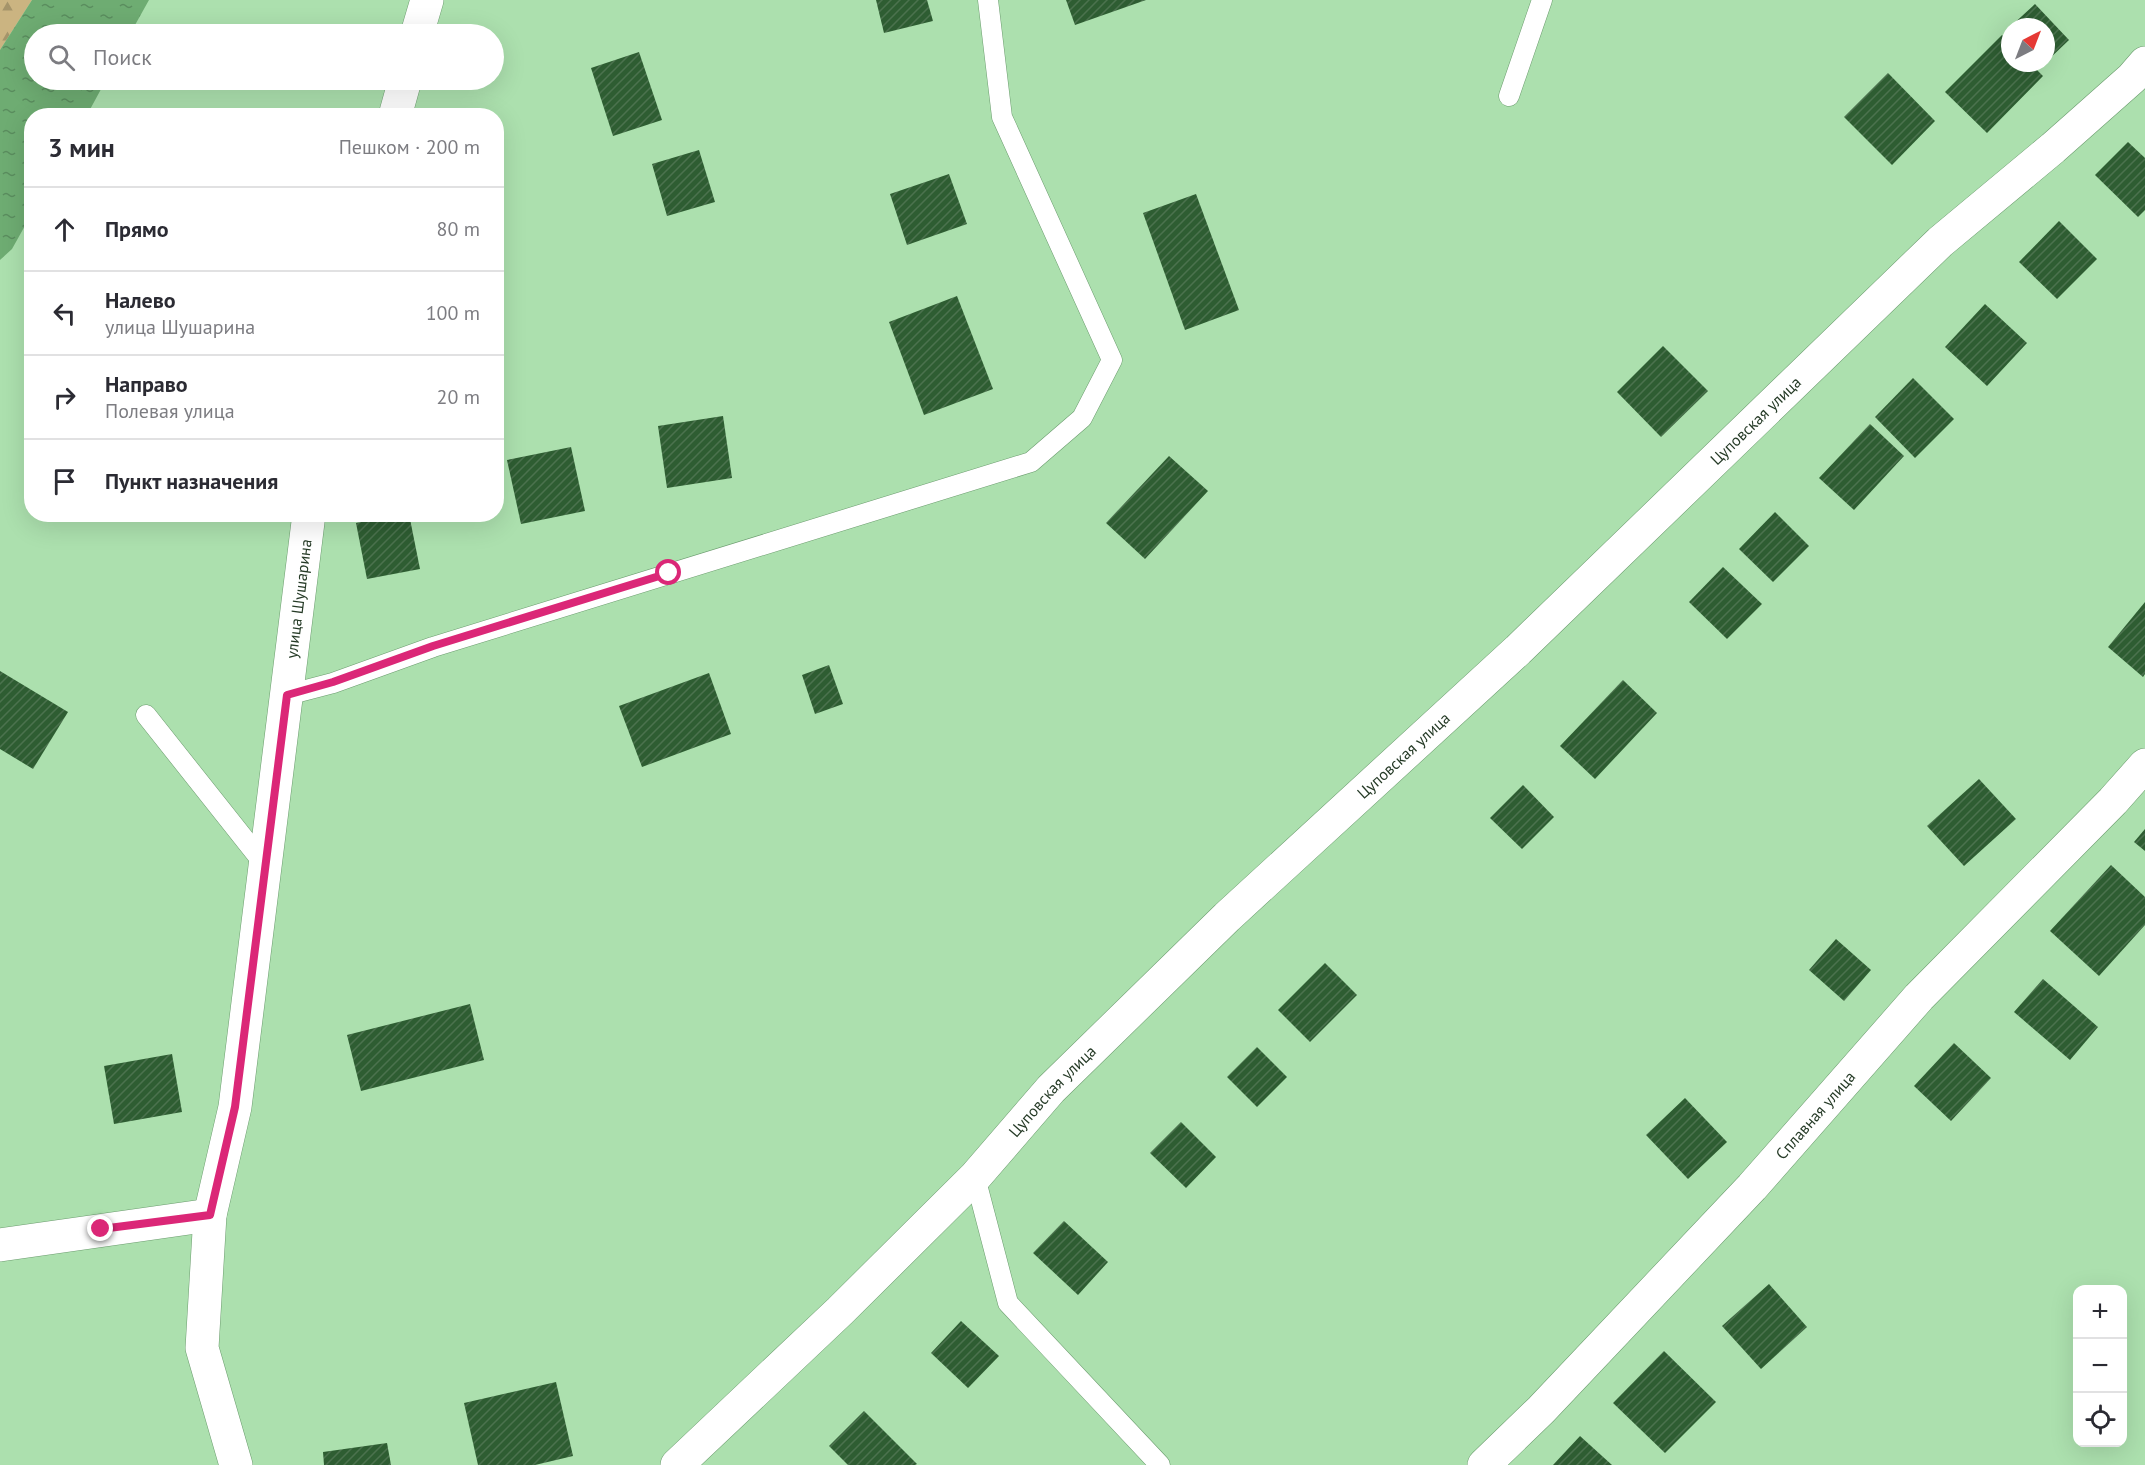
<!DOCTYPE html>
<html lang="ru">
<meta charset="utf-8">
<style>
:root{--surface:#fff;--page:#f7f7f7;--text:#2b2b33;--muted:#7c7c81;--line:#e1e1e2}
body{margin:0;font-family:"PT Sans",sans-serif;background:var(--page);color:var(--text)}
.controls{position:absolute;right:18px;bottom:18px;display:grid;overflow:hidden;border-radius:12px;box-shadow:0 6px 24px #0002}
.controls button{width:54px;height:54px;display:grid;place-items:center;padding:0;border:0;border-bottom:2px solid var(--line);background:var(--surface);color:var(--text);font:30px sans-serif}
.compass{position:absolute;left:2001px;top:18px;width:54px;height:54px;border-radius:50%;background:var(--surface);box-shadow:0 6px 24px #0002;rotate:42deg}
.stop{position:absolute;width:18px;height:18px;margin:-14px;border:4px solid #db2777;border-radius:50%;background:#fff}
.stop.end{background:#db2777;border-color:#fff;box-shadow:0 2px 6px #0008}
.list{margin:0;padding:0;list-style:none}
h2{display:flex;justify-content:space-between;align-items:center;height:78px;margin:0;padding:0 24px;font-size:26px}
h2 small{font-size:20px;font-weight:400;color:var(--muted)}
.list li{display:grid;grid-template-columns:39px 1fr auto;gap:18px;align-items:center;box-sizing:border-box;height:84px;padding:0 24px;border-top:2px solid var(--line)}
.list b{display:block;font-size:22px;white-space:nowrap}
.list p{margin:0;font-size:20px;white-space:nowrap;color:var(--muted)}
.list em{font-size:20px;font-style:normal;color:var(--muted)}
.icon{flex:none;width:33px;height:33px;fill:none;stroke:currentColor;stroke-width:2;stroke-linecap:round;stroke-linejoin:round}
.map{position:relative;flex:none;width:2145px;height:1465px;overflow:hidden}
.search{position:absolute;background:var(--surface);box-shadow:0 6px 24px #0002;left:24px;top:24px;width:480px;height:66px;display:flex;align-items:center;gap:15px;box-sizing:border-box;padding:0 21px;border-radius:33px;color:var(--muted);font-size:22px}
.panel{position:absolute;background:var(--surface);box-shadow:0 6px 24px #0002;left:24px;top:108px;width:480px;height:414px;border-radius:24px}
.map>svg:first-child{display:block}
.forest{fill:url(#forest-firs)}
.water{fill:url(#water-ripples)}
.building{fill:url(#building-hatch)}
.lines{fill:none;stroke-linecap:round;stroke-linejoin:round}
.lane-casing{stroke:#6b9c6e;stroke-width:21}
.street-casing{stroke:#6b9c6e;stroke-width:34}
.lane{stroke:#fff;stroke-width:20}
.street{stroke:#fff;stroke-width:33}
.route{stroke:#db2777;stroke-width:8}
.labels{text-anchor:middle;stroke-width:6;stroke-linejoin:round;paint-order:stroke}
.street-label{font-size:16px;fill:#263b27;stroke:#dff9e0}
</style>
<div class="map">
<svg width="2145" height="1465" viewBox="0 0 2145 1465">
<defs>
<pattern id="forest-firs" width="22" height="20" patternUnits="userSpaceOnUse" patternTransform="scale(1.5)"><rect width="22" height="20" fill="#cbb481"/><path d="M5 1l3.5 6h-7zM16 11l3.5 6h-7z" fill="#a5946a"/></pattern>
<pattern id="water-ripples" width="26" height="14" patternUnits="userSpaceOnUse" patternTransform="scale(1.5)"><rect width="26" height="14" fill="#6eac72"/><path d="M2 4q2-2 4 0t4 0M15 11q2-2 4 0t4 0" fill="none" stroke="#5a8d5e"/></pattern>
<pattern id="building-hatch" width="6" height="6" patternUnits="userSpaceOnUse" patternTransform="scale(1.5)"><rect width="6" height="6" fill="#2e5d32"/><path d="M-1 1l2-2M0 6l6-6M5 7l2-2" fill="none" stroke="#4b724e"/></pattern>
</defs>
<rect width="100%" height="100%" fill="#ace0ae"/>
<path class="forest" d="M0 0H32L0 50Z"/>
<path class="water" d="M32 0H149L130 34H34V80H106L87 115 32 116 31 215 12 249 0 260V50Z"/>
<g class="building">
<path d="M876 0H927L933 21 884 33Z"/>
<path d="M1066 0H1146L1075 25Z"/>
<path d="M2035 4 2069 40 2046 62V27H2010Z"/>
<path d="M2002 35 2010 43V63H2030L2043 76 1987 133 1945 92Z"/>
<path d="M639 52 662 120 613 136 591 68Z"/>
<path d="M1888 73 1935 121 1892 165 1844 117Z"/>
<path d="M2128 142 2145 158V210L2138 217 2095 175Z"/>
<path d="M699 150 715 202 667 216 652 164Z"/>
<path d="M949 174 967 224 907 245 890 194Z"/>
<path d="M1196 194 1239 310 1185 330 1143 213Z"/>
<path d="M2059 221 2097 259 2057 299 2019 262Z"/>
<path d="M957 296 993 389 924 415 889 322Z"/>
<path d="M1985 304 2027 343 1987 386 1945 347Z"/>
<path d="M1663 346 1708 391 1661 437 1617 392Z"/>
<path d="M1913 378 1954 419 1915 458 1875 417Z"/>
<path d="M723 416 732 478 667 488 658 426Z"/>
<path d="M1870 424 1904 456 1854 510 1819 478Z"/>
<path d="M571 447 585 511 521 524 507 460Z"/>
<path d="M1169 456 1208 491 1145 559 1106 523Z"/>
<path d="M1775 512 1809 546 1773 582 1739 549Z"/>
<path d="M401 514H409L420 569 367 579 356 523Z"/>
<path d="M1723 567 1762 604 1727 639 1689 602Z"/>
<path d="M2145 602V674L2143 677 2108 647Z"/>
<path d="M829 665 843 704 815 714 802 675Z"/>
<path d="M0 671 68 712 33 769 0 749Z"/>
<path d="M709 673 731 734 642 767 619 706Z"/>
<path d="M1623 680 1657 713 1595 779 1560 746Z"/>
<path d="M1979 779 2016 819 1964 866 1927 826Z"/>
<path d="M1523 785 1554 817 1522 849 1490 818Z"/>
<path d="M2145 829V851L2134 842Z"/>
<path d="M2111 865 2145 897V925L2099 976 2050 931Z"/>
<path d="M1836 939 1871 970 1844 1001 1809 970Z"/>
<path d="M1325 963 1357 995 1310 1042 1278 1010Z"/>
<path d="M2043 979 2098 1027 2070 1060 2014 1012Z"/>
<path d="M470 1004 484 1060 361 1091 347 1035Z"/>
<path d="M1954 1043 1991 1078 1951 1121 1914 1086Z"/>
<path d="M1257 1047 1287 1077 1257 1107 1227 1077Z"/>
<path d="M172 1054 182 1112 114 1124 104 1066Z"/>
<path d="M1685 1098 1727 1142 1688 1179 1646 1135Z"/>
<path d="M1181 1122 1216 1157 1186 1188 1150 1153Z"/>
<path d="M1064 1221 1108 1262 1078 1295 1033 1253Z"/>
<path d="M1769 1284 1807 1327 1761 1369 1722 1326Z"/>
<path d="M961 1321 999 1356 968 1388 931 1353Z"/>
<path d="M1664 1351 1716 1402 1665 1453 1613 1403Z"/>
<path d="M556 1382 573 1456 535 1465H478L464 1403Z"/>
<path d="M864 1411 917 1464 915 1465H848L829 1446Z"/>
<path d="M1580 1436 1612 1465H1553Z"/>
<path d="M387 1443 391 1465H324L323 1452Z"/>
</g>
<g class="lines">
<defs>
<g id="lane">
<path d="M1509 96 1542 0"/>
<path d="M287 695 333 683 433 647 1031 462 1082 418 1112 360 1002 117 988 0"/>
<path d="M146 715 265 865"/>
<path d="M975 1177 1008 1303 1160 1465"/>
</g>
<g id="street">
<path d="M417 34 427 0"/>
<path d="M395 116 405 80"/>
<path d="M0 1245 210 1215"/>
<path id="s1" d="M236 1465 202 1348 210 1215 235 1107 309 514"/>
<path id="s2" d="M677 1465 840 1311 975 1177 1051 1089 1227 917 1518 650 1940 242 2053 148 2132 78 2145 63"/>
<path id="s3" d="M1484 1465 1541 1410 1752 1187 1919 997 2113 801 2145 765"/>
</g>
</defs>
<use href="#lane" class="lane-casing"/>
<use href="#street" class="street-casing"/>
<use href="#lane" class="lane"/>
<use href="#street" class="street"/>
</g>
<g class="lines">
<path class="route" d="M101 1229 210 1215 235 1107 287 695 333 682 433 646 669 573"/>
</g>
<g class="labels">
<g class="street-label">
<text dy="6" stroke="none"><textPath href="#s2" startOffset="1502">Цуповская улица</textPath></text>
<text dy="6" stroke="none"><textPath href="#s1" startOffset="878">улица Шушарина</textPath></text>
<text dy="6" stroke="none"><textPath href="#s2" startOffset="1016">Цуповская улица</textPath></text>
<text dy="6" stroke="none"><textPath href="#s2" startOffset="530">Цуповская улица</textPath></text>
<text dy="6" stroke="none"><textPath href="#s3" startOffset="482">Сплавная улица</textPath></text>
</g>
</g>
</svg>
<div class="controls">
<button>+</button>
<button>−</button>
<button><svg class="icon" aria-label="locate" viewBox="0 0 24 24"><circle cx="12" cy="12" r="6"/><path d="M12 2v4M12 18v4M2 12h4M18 12h4"/></svg></button>
</div>
<svg class="compass" viewBox="-18 -18 36 36"><path d="M0-13l5 13h-10z" fill="#e53935"/><path d="M0 13l5-13h-10z" fill="#7c7c81"/></svg>
<div class="stop" style="left:669px;top:573px"></div>
<div class="stop end" style="left:101px;top:1229px"></div>
<div class="search"><svg class="icon" aria-label="search" viewBox="0 0 24 24"><circle cx="10" cy="10" r="6"/><path d="M15 15l6 6"/></svg>Поиск</div>
<section class="panel">
<h2>3 мин<small>Пешком · 200 m</small></h2>
<ul class="list">
<li><svg class="icon" aria-label="ahead" viewBox="0 0 24 24"><path d="M12 20V5M6 11l6-6 6 6"/></svg><div><b>Прямо</b></div><em>80 m</em></li>
<li><svg class="icon" aria-label="left" viewBox="0 0 24 24"><path d="M17 20v-9H6M10 6l-5 5 5 5"/></svg><div><b>Налево</b><p>улица Шушарина</p></div><em>100 m</em></li>
<li><svg class="icon" aria-label="right" viewBox="0 0 24 24"><path d="M7 20v-9h11M14 6l5 5-5 5"/></svg><div><b>Направо</b><p>Полевая улица</p></div><em>20 m</em></li>
<li><svg class="icon" aria-label="arrive" viewBox="0 0 24 24"><path d="M6 21V4h12l-3 4 3 4H6"/></svg><div><b>Пункт назначения</b></div></li>
</ul>
</section>
</div>
